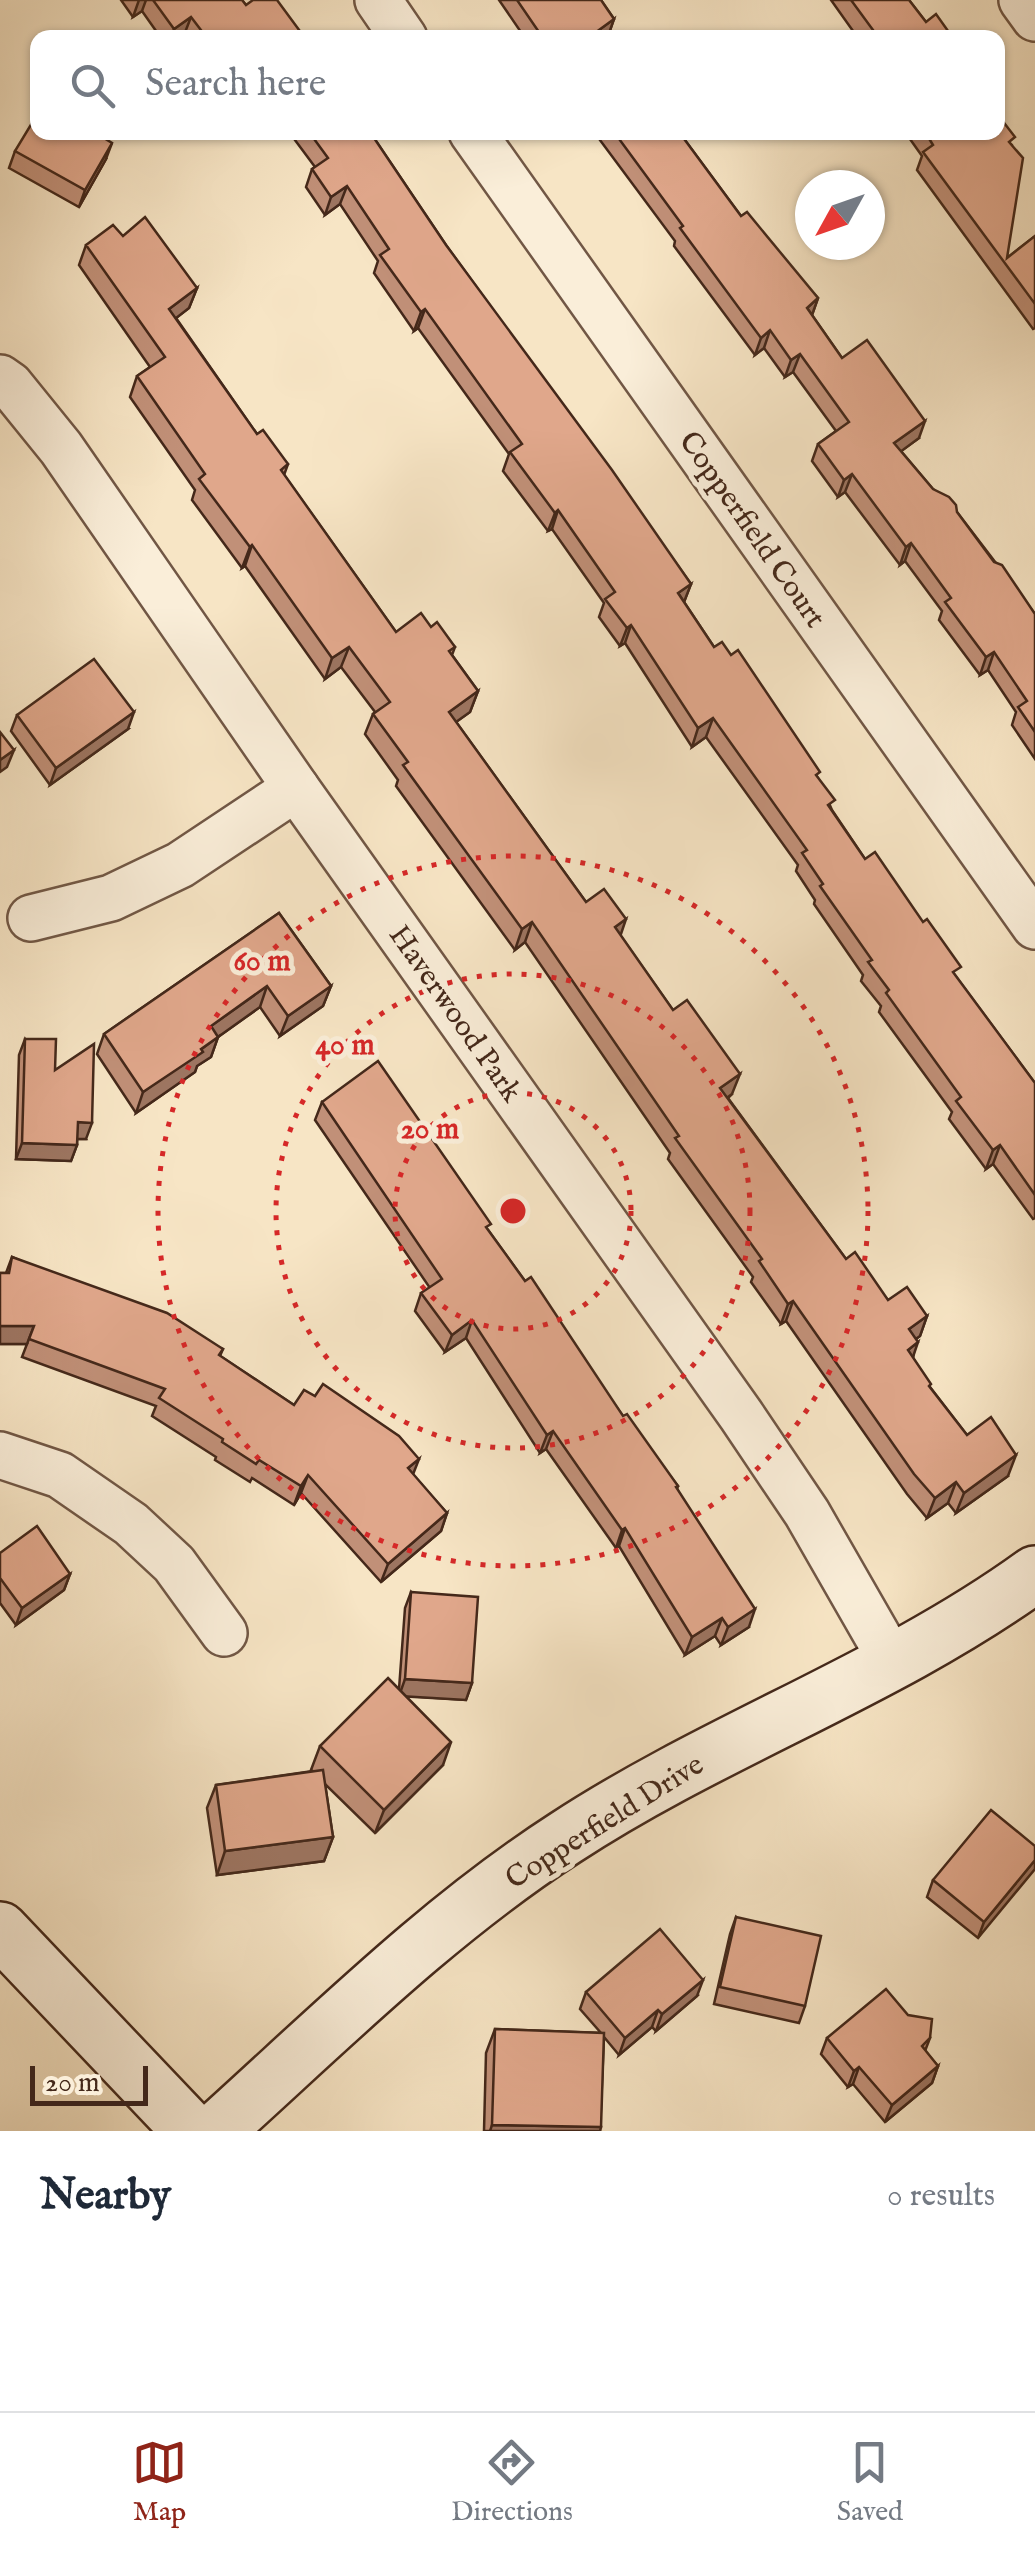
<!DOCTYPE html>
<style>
:root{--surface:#fff;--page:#f6f6f7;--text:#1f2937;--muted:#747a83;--line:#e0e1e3;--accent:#8f2418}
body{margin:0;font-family:"IM FELL English",serif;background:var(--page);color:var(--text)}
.compass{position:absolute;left:795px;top:170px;width:90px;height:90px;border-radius:50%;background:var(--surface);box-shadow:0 2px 8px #0004;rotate:230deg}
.scale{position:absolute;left:30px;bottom:25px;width:118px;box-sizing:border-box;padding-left:10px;border:5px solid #44281a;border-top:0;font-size:28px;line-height:35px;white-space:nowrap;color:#44281a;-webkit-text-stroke:8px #faeed9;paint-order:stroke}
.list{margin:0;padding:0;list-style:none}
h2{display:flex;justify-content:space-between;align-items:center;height:130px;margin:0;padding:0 40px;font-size:42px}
h2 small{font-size:32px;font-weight:400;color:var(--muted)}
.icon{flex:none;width:55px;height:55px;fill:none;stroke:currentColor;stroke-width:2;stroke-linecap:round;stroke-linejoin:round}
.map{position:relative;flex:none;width:1035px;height:2131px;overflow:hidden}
.search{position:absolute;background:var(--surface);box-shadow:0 2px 8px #0004;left:30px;right:30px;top:30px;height:110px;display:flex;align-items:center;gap:25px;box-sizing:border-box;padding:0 35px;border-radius:20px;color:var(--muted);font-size:38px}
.sheet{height:280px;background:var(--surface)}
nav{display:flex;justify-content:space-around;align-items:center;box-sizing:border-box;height:140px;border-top:2px solid var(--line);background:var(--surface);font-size:28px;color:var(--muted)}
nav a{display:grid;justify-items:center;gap:5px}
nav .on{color:var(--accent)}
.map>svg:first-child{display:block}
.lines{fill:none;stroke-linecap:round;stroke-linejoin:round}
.street-casing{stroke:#715745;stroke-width:50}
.secondary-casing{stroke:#44281a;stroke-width:60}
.street{stroke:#faeed9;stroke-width:45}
.secondary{stroke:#faeed9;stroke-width:55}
.wall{fill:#c19078;stroke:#44281a;stroke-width:2.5}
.shaded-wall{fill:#9d7561;stroke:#44281a;stroke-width:2.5}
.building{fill:#e0a78b;stroke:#44281a;stroke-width:2.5}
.ring{fill:none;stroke:#d62828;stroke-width:5;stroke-dasharray:5 10}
.labels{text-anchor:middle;stroke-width:10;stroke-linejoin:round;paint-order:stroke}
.street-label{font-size:30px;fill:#44281a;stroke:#faeed9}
.centre{fill:#d62828;stroke:#faeed9;stroke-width:5}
.ring-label{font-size:30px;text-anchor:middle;font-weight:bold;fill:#d62828;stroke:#faeed9;stroke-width:10;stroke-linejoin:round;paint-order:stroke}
</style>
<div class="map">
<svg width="1035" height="2131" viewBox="0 0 1035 2131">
<rect width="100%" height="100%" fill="#f7e5c5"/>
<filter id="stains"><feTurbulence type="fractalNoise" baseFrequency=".002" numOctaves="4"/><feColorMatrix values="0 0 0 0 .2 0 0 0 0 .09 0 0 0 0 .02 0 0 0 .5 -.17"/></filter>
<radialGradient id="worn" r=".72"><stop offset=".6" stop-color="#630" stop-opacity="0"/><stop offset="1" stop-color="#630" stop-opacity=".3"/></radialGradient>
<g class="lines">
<defs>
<g id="street">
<path d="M378 0 404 38"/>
<path d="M1022 0 1035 18"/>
<path d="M472 132 1035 926"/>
<path d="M0 378 10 385 61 448 296 788 741 1415 807 1513 893 1663"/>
<path d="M31 918 111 898 180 865 296 788"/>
<path d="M0 1455 60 1475 131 1524 174 1564 224 1633"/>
</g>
<g id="secondary">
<path d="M0 1930 191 2131"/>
<path d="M216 2131C328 2030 438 1920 565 1838 716 1739 889 1680 1035 1574"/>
</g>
</defs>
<use href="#street" class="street-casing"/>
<use href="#secondary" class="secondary-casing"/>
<use href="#street" class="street"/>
<use href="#secondary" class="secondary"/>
</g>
<g class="wall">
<path d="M121 0H242L246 5 305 38H186L184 35 181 38H161L142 11 133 17Z"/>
<path d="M499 0H601L614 19 608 36 606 38H525Z"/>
<path d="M831 0H909L926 22 953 38H858Z"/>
<path d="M289 132H370L446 245 691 584 684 602 714 647 818 778 832 810 865 859 957 978 1035 1083V1218L1033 1219 993 1164 986 1169 949 1119 952 1112 879 1012 881 1006 861 981 863 975 814 904 815 900 796 871 798 865 706 737 692 747 625 643 620 646 599 617 604 603 552 529 548 531 503 471 509 454 418 328 414 331 374 273 378 261 340 204 325 215 306 187 312 169 315 167Z"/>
<path d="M594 132H679L741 216 818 298 812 315 842 358 919 438 901 451 933 489 957 512 1035 614V759L1012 725 1016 712 988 670 980 675 939 620 942 611 905 561 900 565 845 492 838 497 812 461 818 444 836 431 793 372 785 377 764 348 755 355 674 246 675 241Z"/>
<path d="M905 132H998L1012 145 1007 258 1035 236V328L1033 329 917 170 922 156Z"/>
<path d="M15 151 106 159 79 207 9 168Z"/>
<path d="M123 236 197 288 189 308 176 318 257 434 288 464 284 475 396 632 431 627 455 647 452 655 478 691 470 712 456 722 586 902 620 935 732 1094 728 1098 846 1259 888 1300 927 1316 920 1336 916 1339 913 1358 930 1387 967 1435 1008 1476 956 1513 948 1503 927 1518 907 1494 786 1321 781 1324 751 1282 753 1277 668 1159 670 1153 525 942 515 950 396 786 398 780 365 734 373 714 375 712 341 667 325 679 245 566 242 568 192 500 195 490 130 397 137 376 150 367 79 265 86 245Z"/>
<path d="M17 715 128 729 50 785 11 731Z"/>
<path d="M279 913 331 986 323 1006 280 1036 260 1007 218 1037 211 1057 197 1066 195 1072 136 1113 97 1054 104 1034Z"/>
<path d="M25 1039 86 1139H77V1145L71 1161 16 1159 19 1055Z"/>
<path d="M322 1102 488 1230 623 1416 678 1486 677 1489 749 1627 721 1645 715 1636 685 1655 619 1546 616 1548 546 1449 540 1453 466 1338 445 1352 415 1311 421 1293 430 1288 315 1120Z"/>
<path d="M12 1257 223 1349 220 1356 294 1405 413 1475 447 1513 441 1531 381 1582 301 1493 294 1505 252 1478 250 1482 215 1460 216 1457 152 1416 156 1406 22 1357 27 1344H0V1273H6Z"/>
<path d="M0 1553 70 1574 64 1590 16 1625 0 1603Z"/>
<path d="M411 1592 472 1683 466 1700 406 1696 443 1765 375 1833 325 1784 333 1837 324 1861 217 1875 207 1808 216 1785 313 1771 311 1770 320 1746 399 1689 405 1608Z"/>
<path d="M1035 1846 978 1938 927 1897 933 1880Z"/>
<path d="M736 1917 805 2006 799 2023 714 2004 730 1934Z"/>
<path d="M586 1992 697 1996 656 2031 652 2027 619 2055 604 2037 600 2131H484L486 2053 495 2029 601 2033 580 2009Z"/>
<path d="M827 2038H930L925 2051 938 2066 932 2083 885 2122 853 2084 848 2087 821 2054Z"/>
</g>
<g class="shaded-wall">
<path d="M139 0H146L142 11 133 17Z"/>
<path d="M191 17 184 35 181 38H171L174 29Z"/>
<path d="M614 19 608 36 606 38H588Z"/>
<path d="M112 143 106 159 79 207 85 190Z"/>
<path d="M347 186 340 204 325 215 331 197Z"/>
<path d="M197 288 189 308 162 329 169 309Z"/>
<path d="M818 298 812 315 807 308Z"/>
<path d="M425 309 418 328 414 331 421 312Z"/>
<path d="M770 330 764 348 755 355 761 338Z"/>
<path d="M800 354 793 372 785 377 791 360Z"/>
<path d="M925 421 919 438 888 461 894 443Z"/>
<path d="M852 474 845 492 838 497 844 480Z"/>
<path d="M558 510 552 529 548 531 555 513Z"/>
<path d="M911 543 905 561 900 565 906 547Z"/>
<path d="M252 545 245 566 242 568 250 547Z"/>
<path d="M691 584 684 602 678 593Z"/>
<path d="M631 625 625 643 620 646 627 628Z"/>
<path d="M349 647 341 667 325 679 332 658Z"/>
<path d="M994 652 988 670 980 675 986 657Z"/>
<path d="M478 691 470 712 442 732 449 712Z"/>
<path d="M134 712 128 729 50 785 56 768Z"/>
<path d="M713 718 706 737 692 747 698 728Z"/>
<path d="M14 750 7 767 0 772V760Z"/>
<path d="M626 919 619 940 615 927Z"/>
<path d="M532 922 525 942 515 950 522 929Z"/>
<path d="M267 986 260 1007 204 1047 211 1026Z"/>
<path d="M331 986 323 1006 280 1036 288 1016Z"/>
<path d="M218 1037 211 1057 197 1066 195 1072 136 1113 143 1092Z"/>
<path d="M740 1074 732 1094 713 1108 720 1088Z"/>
<path d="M78 1122 92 1123 86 1139H72Z"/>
<path d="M22 1143 77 1145 71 1161 16 1159Z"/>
<path d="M1000 1145 993 1164 986 1169 993 1150Z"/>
<path d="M793 1301 786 1321 781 1324 788 1304Z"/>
<path d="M927 1316 920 1336 901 1349 909 1329Z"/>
<path d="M472 1320 466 1338 445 1352 452 1335Z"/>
<path d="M0 1326H34L27 1344H0Z"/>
<path d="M918 1342 911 1363 908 1350Z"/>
<path d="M553 1431 546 1449 540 1453 547 1435Z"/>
<path d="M1016 1455 1008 1476 956 1513 964 1493Z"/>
<path d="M419 1459 412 1477 408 1468Z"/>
<path d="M308 1475 301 1493 294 1505 301 1486Z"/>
<path d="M956 1482 948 1503 927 1518 935 1498Z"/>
<path d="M447 1513 441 1531 381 1582 388 1564Z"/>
<path d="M625 1528 619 1546 616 1548 622 1530Z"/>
<path d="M70 1574 64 1590 16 1625 22 1608Z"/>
<path d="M755 1609 749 1627 721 1645 728 1627Z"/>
<path d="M722 1618 715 1636 685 1655 692 1637Z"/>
<path d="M405 1679 472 1683 466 1700 399 1696Z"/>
<path d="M451 1742 443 1765 375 1833 384 1810Z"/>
<path d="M333 1837 324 1861 217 1875 225 1851Z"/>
<path d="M1035 1860V1869L978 1938 984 1922Z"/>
<path d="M703 1980 697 1996 656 2031 662 2014Z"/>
<path d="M658 2010 652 2027 619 2055 625 2038Z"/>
<path d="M938 2066 932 2083 885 2122 892 2105Z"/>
<path d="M859 2067 853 2084 848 2087 854 2071Z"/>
<path d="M492 2125 601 2127 600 2131H490Z"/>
</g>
<g class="building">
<path d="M153 0H242L246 5 253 0H277L305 38H207L191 17 174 29Z"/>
<path d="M517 0H601L614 19 588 38H543Z"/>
<path d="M851 0H909L926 22 936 14 953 38H863L873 30Z"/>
<path d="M38 113V132H94L112 143 85 190 15 151Z"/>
<path d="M998 115 1015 137 1009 142 1023 158 1007 258 1035 236V304L923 152 933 145 925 132H998Z"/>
<path d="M309 132H370L446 245 612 470 691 584 678 593 714 647 722 642 731 655 738 650 820 772 816 775 835 800 828 805 865 859 875 852 923 922 927 919 961 967 953 972 1035 1083V1195L1000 1145 993 1150 956 1101 961 1097 886 993 889 990 868 962 872 960 820 886 823 884 802 853 807 850 713 718 698 728 631 625 627 628 605 599 615 592 558 510 555 513 510 452 522 444 425 309 421 312 380 255 389 249 347 186 331 197 312 169 328 158Z"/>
<path d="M614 132H679L741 216 747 212 818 298 807 308 842 358 867 340 925 421 894 443 933 489 949 497 956 505 957 512 994 562 1002 565 1035 614V732L1018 707 1027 701 994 652 986 657 945 602 951 598 911 543 906 547 852 474 844 480 818 444 849 422 800 354 791 360 770 330 761 338 680 228 683 226Z"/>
<path d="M145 217 197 288 169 309 257 434 263 430 288 464 281 470 396 632 421 613 431 627 437 622 455 647 449 651 478 691 449 712 586 902 604 889 626 919 615 927 673 1010 687 1000 740 1074 720 1088 846 1259 855 1252 888 1300 907 1287 927 1316 909 1329 918 1342 908 1350 931 1384 929 1386 967 1435 991 1417 1016 1455 964 1493 956 1482 935 1498 914 1474 793 1301 788 1304 759 1261 762 1259 675 1138 679 1136 532 922 522 929 403 765 408 762 373 714 390 702 349 647 332 658 252 545 250 547 199 479 205 474 137 376 165 357 86 245 113 225 123 236Z"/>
<path d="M94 659 134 712 56 768 17 715Z"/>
<path d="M0 732 14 750 0 760Z"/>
<path d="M279 913 331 986 288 1016 267 986 211 1026 218 1037 201 1049 203 1052 143 1092 104 1034Z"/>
<path d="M25 1039H56L55 1070 94 1044 92 1123 78 1122 77 1145 22 1143Z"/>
<path d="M378 1061 491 1224 486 1227 525 1281 531 1277 623 1416 627 1414 678 1486 676 1487 755 1609 728 1627 722 1618 692 1637 625 1528 622 1530 553 1431 547 1435 472 1320 452 1335 421 1293 442 1279 322 1102Z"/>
<path d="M12 1257 167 1313 223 1349 219 1355 294 1405 304 1390 315 1396 323 1384 399 1436 419 1459 408 1468 447 1513 388 1564 308 1475 301 1486 259 1460 256 1464 222 1442 223 1439 159 1398 165 1389 29 1339 34 1326H0V1273H9Z"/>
<path d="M37 1526 70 1574 22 1608 0 1578V1553Z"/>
<path d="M411 1592 478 1597 472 1683 405 1679Z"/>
<path d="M388 1678 451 1742 384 1810 320 1746Z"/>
<path d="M323 1770 333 1837 225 1851 216 1785Z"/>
<path d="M991 1810 1035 1846V1860L984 1922 933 1880Z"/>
<path d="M736 1917 821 1936 805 2006 720 1987Z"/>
<path d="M660 1929 703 1980 662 2014 658 2010 625 2038 586 1992Z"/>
<path d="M886 1989 908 2015 932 2019 930 2038 922 2046 938 2066 892 2105 859 2067 854 2071 827 2038Z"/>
<path d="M495 2029 604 2033 601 2127 492 2125Z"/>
</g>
<g class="ring">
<circle cx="513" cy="1211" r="118"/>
<circle cx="513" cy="1211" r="237"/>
<circle cx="513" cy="1211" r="355"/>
</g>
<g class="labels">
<g class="street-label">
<text transform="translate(753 529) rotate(55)" y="10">Copperfield Court</text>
<text transform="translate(456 1013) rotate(55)" y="10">Haverwood Park</text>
<text transform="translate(604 1821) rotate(-32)" y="10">Copperfield Drive</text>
</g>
</g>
<circle cx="513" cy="1211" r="15" class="centre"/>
<g class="ring-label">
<text x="262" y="970">60 m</text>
<text x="345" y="1054">40 m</text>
<text x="430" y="1138">20 m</text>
</g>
<rect width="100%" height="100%" filter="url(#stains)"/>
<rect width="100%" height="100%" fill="url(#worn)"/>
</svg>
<svg class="compass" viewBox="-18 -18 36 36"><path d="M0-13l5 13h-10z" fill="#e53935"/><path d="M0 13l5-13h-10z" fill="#747a83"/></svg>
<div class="scale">20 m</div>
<div class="search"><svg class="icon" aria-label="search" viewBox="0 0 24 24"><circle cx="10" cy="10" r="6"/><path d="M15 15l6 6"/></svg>Search here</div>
</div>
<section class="sheet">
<h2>Nearby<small>0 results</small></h2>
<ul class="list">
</ul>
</section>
<nav>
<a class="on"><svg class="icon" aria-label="map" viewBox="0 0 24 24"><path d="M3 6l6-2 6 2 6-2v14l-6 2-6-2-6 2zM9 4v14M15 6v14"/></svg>Map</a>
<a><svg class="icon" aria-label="directions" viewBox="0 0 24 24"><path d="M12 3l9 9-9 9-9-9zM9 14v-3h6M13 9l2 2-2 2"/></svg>Directions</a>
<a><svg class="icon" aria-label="saved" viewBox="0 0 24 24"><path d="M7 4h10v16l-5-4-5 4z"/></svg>Saved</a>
</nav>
